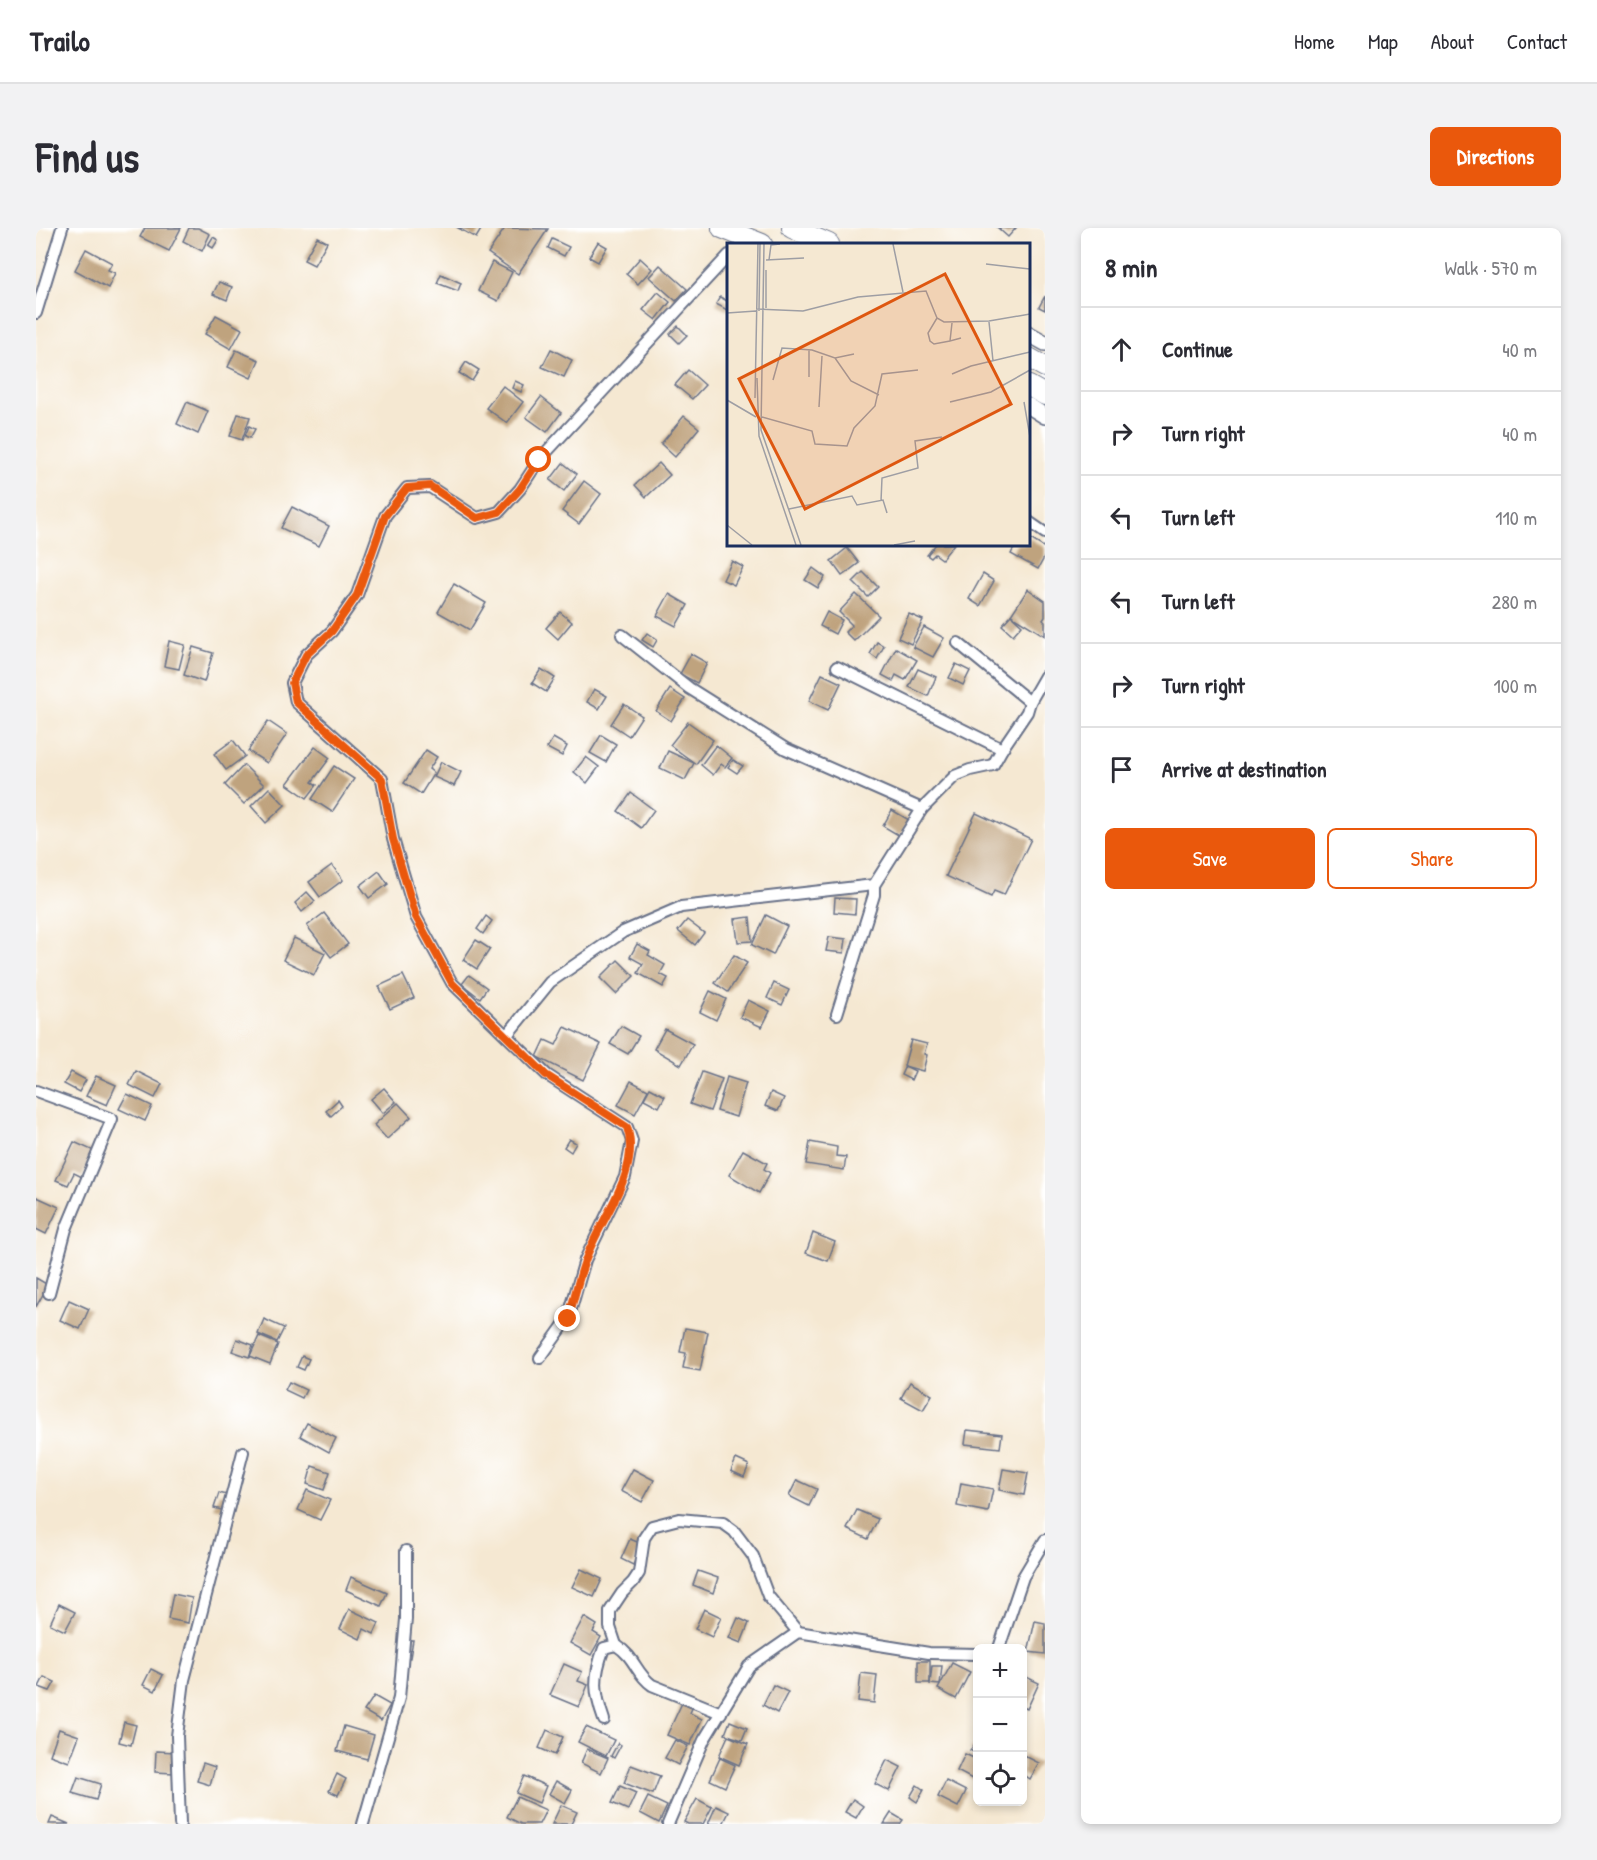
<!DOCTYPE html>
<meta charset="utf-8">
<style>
:root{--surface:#fff;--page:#f2f2f3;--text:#2b2b33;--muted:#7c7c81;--line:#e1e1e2;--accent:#ea580c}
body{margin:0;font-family:"Patrick Hand",sans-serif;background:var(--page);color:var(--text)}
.controls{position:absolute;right:18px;bottom:18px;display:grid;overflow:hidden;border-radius:9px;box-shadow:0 3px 9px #0003}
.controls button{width:54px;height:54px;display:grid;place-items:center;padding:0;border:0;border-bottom:2px solid var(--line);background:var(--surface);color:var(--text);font:30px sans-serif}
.stop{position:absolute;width:18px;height:18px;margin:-14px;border:4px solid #ea580c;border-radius:50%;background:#fff}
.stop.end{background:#ea580c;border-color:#fff;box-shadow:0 2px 6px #0008}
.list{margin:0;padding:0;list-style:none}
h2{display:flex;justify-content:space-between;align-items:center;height:78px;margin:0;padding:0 24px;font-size:26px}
h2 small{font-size:20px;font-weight:400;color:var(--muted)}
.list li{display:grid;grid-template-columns:39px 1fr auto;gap:18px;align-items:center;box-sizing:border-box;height:84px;padding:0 24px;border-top:2px solid var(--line)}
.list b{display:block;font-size:22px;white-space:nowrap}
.list em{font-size:20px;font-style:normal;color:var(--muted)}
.actions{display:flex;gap:12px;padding:18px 24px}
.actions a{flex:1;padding:14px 0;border:2px solid var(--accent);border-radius:9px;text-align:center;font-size:21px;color:var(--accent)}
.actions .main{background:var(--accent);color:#fff}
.icon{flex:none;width:33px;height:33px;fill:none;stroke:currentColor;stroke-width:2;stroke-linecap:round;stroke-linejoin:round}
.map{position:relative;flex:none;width:1009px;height:1596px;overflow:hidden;border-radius:9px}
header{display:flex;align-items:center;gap:36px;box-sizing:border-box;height:84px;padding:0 30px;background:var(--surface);border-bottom:2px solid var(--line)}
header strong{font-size:28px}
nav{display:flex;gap:33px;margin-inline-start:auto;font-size:21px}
.intro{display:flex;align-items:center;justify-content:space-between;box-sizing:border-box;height:144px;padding:0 36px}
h1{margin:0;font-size:42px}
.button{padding:15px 27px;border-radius:9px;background:var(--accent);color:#fff;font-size:21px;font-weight:700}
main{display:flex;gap:36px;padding:0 36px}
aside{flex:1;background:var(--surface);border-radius:9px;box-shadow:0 3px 9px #0003}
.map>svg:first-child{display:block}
.building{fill:#bfa37e}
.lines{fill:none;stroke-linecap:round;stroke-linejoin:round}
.street-casing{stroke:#677087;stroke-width:14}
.secondary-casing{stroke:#677087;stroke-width:18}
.highway-casing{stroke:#677087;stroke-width:22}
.street{stroke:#fff;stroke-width:10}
.secondary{stroke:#fff;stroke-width:15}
.highway{stroke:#fff;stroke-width:20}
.route{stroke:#ea580c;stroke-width:8}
.inset-road{fill:none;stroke:#9e9ea4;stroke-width:1.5}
.view{fill:#de5710;fill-opacity:0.15;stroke:#de5710;stroke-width:3}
.inset-edge{fill:none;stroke:#1b2f5e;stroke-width:3}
</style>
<header>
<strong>Trailo</strong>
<nav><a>Home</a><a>Map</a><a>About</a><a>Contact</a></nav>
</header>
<div class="intro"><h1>Find us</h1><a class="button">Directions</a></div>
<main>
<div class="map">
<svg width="1009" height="1596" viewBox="0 0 1009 1596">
<rect width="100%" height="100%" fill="#fff"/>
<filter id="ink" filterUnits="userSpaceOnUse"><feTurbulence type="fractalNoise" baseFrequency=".0167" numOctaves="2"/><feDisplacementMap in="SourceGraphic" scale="12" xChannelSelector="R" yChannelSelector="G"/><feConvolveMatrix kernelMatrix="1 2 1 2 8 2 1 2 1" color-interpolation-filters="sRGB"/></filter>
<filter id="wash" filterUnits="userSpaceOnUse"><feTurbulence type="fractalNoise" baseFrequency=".008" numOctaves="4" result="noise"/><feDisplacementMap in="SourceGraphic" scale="24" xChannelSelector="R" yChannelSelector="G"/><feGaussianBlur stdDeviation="1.35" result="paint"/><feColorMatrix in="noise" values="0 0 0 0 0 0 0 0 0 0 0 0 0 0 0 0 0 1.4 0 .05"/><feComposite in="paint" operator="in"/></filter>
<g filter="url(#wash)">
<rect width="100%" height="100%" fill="#f5e8d2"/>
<g id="blocks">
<g class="building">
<path d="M109 0H145L133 23 104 9Z"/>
<path d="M153 0H162L174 6 166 23 147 13Z"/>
<path d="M422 0H446L440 10Z"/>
<path d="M469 0 512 1 482 46 452 25Z"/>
<path d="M962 0H980L972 9Z"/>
<path d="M177 9 182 12 177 20 172 17Z"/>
<path d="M281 9 291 14 278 37 268 32Z"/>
<path d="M516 11 533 19 528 28 512 20Z"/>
<path d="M562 14 571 19 562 34 553 29Z"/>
<path d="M50 21 76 35 72 42 79 45 72 60 39 42Z"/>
<path d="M604 30 616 41 602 56 590 46Z"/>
<path d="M456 34 476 44 462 73 442 63Z"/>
<path d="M624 37 651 61 640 73 613 49Z"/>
<path d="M405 46 425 55 422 63 401 55Z"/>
<path d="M183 54 196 59 191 72 177 66Z"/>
<path d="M622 64 634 74 620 92 607 82Z"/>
<path d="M1009 68V82L1003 79Z"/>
<path d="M684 69 693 74V83L680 76Z"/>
<path d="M180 87 206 101 195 121 169 106Z"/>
<path d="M642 98 651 107 643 115 634 106Z"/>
<path d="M515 121 536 132 528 149 506 139Z"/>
<path d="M200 122 223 132 215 150 192 139Z"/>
<path d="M430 134 443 142 436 153 423 145Z"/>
<path d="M652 142 669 157 656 171 639 157Z"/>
<path d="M479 153 488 157 485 164 476 160Z"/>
<path d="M467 158 487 174 471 195 450 180Z"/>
<path d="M505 169 525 185 511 204 490 189Z"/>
<path d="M151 174 172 183 162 206 141 196Z"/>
<path d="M202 186 214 189 206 212 194 208Z"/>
<path d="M648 188 663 200 639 229 625 216Z"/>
<path d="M213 198 219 201 214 210 209 208Z"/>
<path d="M527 235 541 246 528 263 514 252Z"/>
<path d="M623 235 634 247 610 269 599 257Z"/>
<path d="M548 253 565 266 543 296 526 283Z"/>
<path d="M256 279 293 298 283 318 245 300Z"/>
<path d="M993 310 1009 320V328L1002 341 975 326 980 316H993Z"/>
<path d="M900 316H918L906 331 899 326 895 330 891 327Z"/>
<path d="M811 320 823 335 806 348 795 333Z"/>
<path d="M696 333 707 339 698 357 687 352Z"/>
<path d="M777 340 789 349 782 360 769 352Z"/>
<path d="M827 344 842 359 832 369 817 354Z"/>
<path d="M947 346 958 353 944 378 933 371Z"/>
<path d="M418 356 450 375 434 402 402 384Z"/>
<path d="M992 361 1009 373V389L1007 392 1009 394V408L975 387Z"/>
<path d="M633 366 652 377 640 398 621 388Z"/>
<path d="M820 366 843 388 818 413 809 404 816 397 803 384Z"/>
<path d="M524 384 536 394 522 411 510 400Z"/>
<path d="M791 384 806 392 799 406 784 398Z"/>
<path d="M873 386 887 392 875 416 862 410Z"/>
<path d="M975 387 986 397 977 407 966 397Z"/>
<path d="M888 399 908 410 897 429 877 419Z"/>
<path d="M611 405 621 412 617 419 606 412Z"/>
<path d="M133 413 149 417 143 441 128 438Z"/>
<path d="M841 414 848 418 841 431 834 426Z"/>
<path d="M157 419 177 425 168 454 148 447Z"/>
<path d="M860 420 881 432 869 452 860 447 857 453 846 447Z"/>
<path d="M655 426 671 435 661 455 644 446Z"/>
<path d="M920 436 934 443 927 457 913 450Z"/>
<path d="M505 441 519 450 510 464 496 455Z"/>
<path d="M882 441 900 449 892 468 873 459Z"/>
<path d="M786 446 805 455 792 482 773 473Z"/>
<path d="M558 461 571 468 563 481 551 474Z"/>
<path d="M634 461 649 471 635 493 620 483Z"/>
<path d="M588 476 606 488 593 508 575 496Z"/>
<path d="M232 493 251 506 231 535 212 523Z"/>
<path d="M652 494 677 512 660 536 634 517Z"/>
<path d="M565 507 580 516 570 534 554 525Z"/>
<path d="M517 510 531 518 526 528 511 520Z"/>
<path d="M197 512 209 528 190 542 178 526Z"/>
<path d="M680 517 696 530 689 539 685 536 677 547 665 537Z"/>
<path d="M279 519 294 530 276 554 281 557 271 570 251 556Z"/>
<path d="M390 522 401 529 393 541 398 545 385 566 368 555Z"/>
<path d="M632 523 658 535 649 552 624 540Z"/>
<path d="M550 529 563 539 551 555 538 544Z"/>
<path d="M697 532 707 538 701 545 692 539Z"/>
<path d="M405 534 425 544 418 558 398 549Z"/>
<path d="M208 537 228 557 208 576 189 557Z"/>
<path d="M298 538 318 551 296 584 276 571Z"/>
<path d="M233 560 249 577 230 595 215 578Z"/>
<path d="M595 565 618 582 605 600 582 583Z"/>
<path d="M856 582 873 592 864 608 847 598Z"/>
<path d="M940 585 995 611 968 667 958 663 955 669 910 648Z"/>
<path d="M296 637 307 652 284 669 273 654Z"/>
<path d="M343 643 352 656 333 670 324 658Z"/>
<path d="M271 664 279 673 266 684 259 675Z"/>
<path d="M799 670 820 671 819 686 798 684Z"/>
<path d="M288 685 312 716 295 729 271 698Z"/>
<path d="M730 687 751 698 737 727 716 717Z"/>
<path d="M450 688 456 693 447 706 441 701Z"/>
<path d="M714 689 716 713 702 714 699 691Z"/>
<path d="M651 692 668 705 659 717 642 703Z"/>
<path d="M793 709 810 711 808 725 790 723Z"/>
<path d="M258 710 289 725 278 747 247 732Z"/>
<path d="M440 712 454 721 441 741 427 732Z"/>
<path d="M601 716 614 723 612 727 629 737 624 746 632 750 627 759 602 745 607 736 594 729Z"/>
<path d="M698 727 711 735 692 764 679 755Z"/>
<path d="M582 732 598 748 580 766 564 750Z"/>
<path d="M367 747 378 770 354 781 343 758Z"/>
<path d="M433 747 451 760 444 770 426 756Z"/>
<path d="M738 755 753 762 746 777 731 770Z"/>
<path d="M674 763 690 771 680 792 664 784Z"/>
<path d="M712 772 734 783 726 799 704 789Z"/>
<path d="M585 798 603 808 592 826 574 816Z"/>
<path d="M529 799 565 816 547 852 501 829 509 812 520 817Z"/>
<path d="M629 801 657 816 645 837 618 821Z"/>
<path d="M875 812 891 816 888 826 891 827 887 843 868 838Z"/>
<path d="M869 838 879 843 875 852 865 847Z"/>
<path d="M100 843 126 856 119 870 93 857Z"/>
<path d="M35 844 50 852 43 864 28 856Z"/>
<path d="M666 844 686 851 674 883 654 876Z"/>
<path d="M60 848 80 857 71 877 50 868Z"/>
<path d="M691 849 710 855 700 889 681 883Z"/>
<path d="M595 853 612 862 599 886 582 877Z"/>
<path d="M348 860 360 874 347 885 335 871Z"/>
<path d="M614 860 629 868 623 879 608 871Z"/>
<path d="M735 864 748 870 742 883 729 878Z"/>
<path d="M91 866 116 878 109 893 83 881Z"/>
<path d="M302 872 306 878 295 888 290 883Z"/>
<path d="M362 875 375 889 351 911 338 897Z"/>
<path d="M533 911 540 915 535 924 528 919Z"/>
<path d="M38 914 58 923 46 949 38 945 32 957 20 952Z"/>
<path d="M774 914 801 919 800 928 810 929 808 942 770 936Z"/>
<path d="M707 922 731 935 728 941 734 945 723 965 693 947Z"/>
<path d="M1 969 23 979 10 1006 0 1001Z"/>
<path d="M777 1005 799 1014 792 1033 770 1025Z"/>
<path d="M0 1050 12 1057 0 1079Z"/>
<path d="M33 1072 53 1081 44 1101 24 1092Z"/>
<path d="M228 1091 248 1100 241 1114 222 1106Z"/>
<path d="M649 1100 672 1104 664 1143 647 1140 650 1125 644 1124Z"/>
<path d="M223 1108 242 1116 234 1136 214 1128Z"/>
<path d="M201 1111 217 1117 213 1129 196 1123Z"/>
<path d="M266 1128 273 1131 268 1142 261 1139Z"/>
<path d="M253 1154 270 1162 266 1170 249 1162Z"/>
<path d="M874 1154 896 1167 887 1182 865 1170Z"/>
<path d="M271 1195 300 1210 293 1224 264 1208Z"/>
<path d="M931 1202 966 1206 964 1220 929 1216Z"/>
<path d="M700 1231 713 1237 708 1249 695 1243Z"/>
<path d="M276 1238 294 1244 288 1262 271 1256Z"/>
<path d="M597 1241 618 1252 606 1274 585 1263Z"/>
<path d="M967 1241 992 1245 988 1267 963 1262Z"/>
<path d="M761 1252 781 1261 773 1278 753 1268Z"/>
<path d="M925 1255 957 1261 952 1284 921 1278Z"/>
<path d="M271 1262 294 1272 284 1292 262 1282Z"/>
<path d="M183 1265 191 1267 186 1282 178 1280Z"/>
<path d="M821 1282 842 1291 832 1311 811 1301Z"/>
<path d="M594 1311 606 1316 597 1337 585 1331Z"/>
<path d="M545 1341 566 1351 558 1369 536 1359Z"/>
<path d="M662 1343 682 1350 677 1365 657 1357Z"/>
<path d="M315 1349 351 1365 345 1378 310 1362Z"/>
<path d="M137 1366 156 1370 152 1395 132 1391Z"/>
<path d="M23 1376 39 1384 29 1403 14 1396Z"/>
<path d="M313 1381 343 1395 338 1406 328 1401 324 1411 304 1401Z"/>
<path d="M668 1381 685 1389 676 1409 659 1401Z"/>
<path d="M548 1389 561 1397 557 1404 565 1409 555 1427 534 1415Z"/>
<path d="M702 1390 713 1395 705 1415 693 1410Z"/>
<path d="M999 1393 1009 1395V1426L992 1424Z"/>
<path d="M369 1412H377L374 1430 367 1429Z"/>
<rect x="882" y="1433" width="12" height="22"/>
<path d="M916 1435 934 1444 920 1471 902 1461Z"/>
<path d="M528 1436 546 1444 542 1453 552 1457 543 1479 514 1467Z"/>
<path d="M896 1438H906L904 1457 894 1456Z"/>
<path d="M115 1441 127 1447 119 1463 107 1457Z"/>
<path d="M825 1445 841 1447 838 1475 822 1473Z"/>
<path d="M988 1448 1003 1455 991 1481 987 1479V1453Z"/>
<path d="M8 1449 19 1454 14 1463 3 1459Z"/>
<path d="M737 1457 752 1464 741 1485 727 1477Z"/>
<path d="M338 1468 354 1477 345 1493 328 1483Z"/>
<path d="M646 1475 656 1480 654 1485 666 1491 654 1517 631 1507Z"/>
<path d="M694 1493 711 1500 706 1512 689 1506Z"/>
<path d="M88 1494 100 1497 95 1517 83 1514Z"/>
<path d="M308 1498 338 1507 331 1531 301 1523Z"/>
<path d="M550 1499 578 1512 570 1528 542 1514Z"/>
<path d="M23 1501 43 1508 33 1534 14 1527Z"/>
<path d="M511 1502 527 1509 519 1527 503 1520Z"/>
<path d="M692 1508 712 1516 703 1537 683 1528Z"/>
<path d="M639 1512 652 1518 642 1537 629 1530Z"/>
<path d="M582 1515 585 1517 578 1530 575 1528Z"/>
<path d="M940 1515 942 1516V1527L934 1522Z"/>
<path d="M551 1521 572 1530 565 1545 545 1535Z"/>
<path d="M120 1523 139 1524 138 1545 119 1544Z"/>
<path d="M929 1526 942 1532 940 1553 921 1543Z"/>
<path d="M987 1527 1003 1535 994 1551 987 1546Z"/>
<path d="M684 1530 699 1537 689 1559 674 1552Z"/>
<path d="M851 1532 865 1539 853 1563 839 1556Z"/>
<path d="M167 1535 179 1539 174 1557 161 1553Z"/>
<path d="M595 1537 624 1548 617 1566 588 1555Z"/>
<path d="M301 1546 310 1551 302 1567 293 1563Z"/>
<path d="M488 1548 510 1558 503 1575 480 1565Z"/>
<path d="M42 1549 65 1556 60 1572 36 1565Z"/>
<path d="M520 1553 536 1562 529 1575 513 1566Z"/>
<path d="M910 1553 930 1563 922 1579 902 1569Z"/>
<path d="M881 1557 888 1562 881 1574 874 1569Z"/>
<path d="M584 1558 600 1565 592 1582 576 1575Z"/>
<path d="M481 1569 510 1582 503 1596H485L471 1589Z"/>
<path d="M612 1569 631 1578 623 1595 604 1585Z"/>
<path d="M661 1571 676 1579 667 1596H652L648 1594Z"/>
<path d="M817 1571 827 1578 820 1590 809 1584Z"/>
<path d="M525 1577 541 1584 535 1596H516Z"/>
<path d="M680 1578 693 1584 687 1596H672Z"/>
<path d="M855 1585 867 1592 864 1596H848Z"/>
<path d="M16 1589 33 1596H13Z"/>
</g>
</g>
</g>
<g filter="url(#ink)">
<use href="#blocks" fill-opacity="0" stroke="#677087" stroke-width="1.5"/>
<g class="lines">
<defs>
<g id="street">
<path d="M0 85 26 0"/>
<path d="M993 294 1009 305"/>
<path d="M586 407 653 460 750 521 886 581"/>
<path d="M922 415 994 474"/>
<path d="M801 439 966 521"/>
<path d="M801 786 838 667V657L886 581 919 548 934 542 957 537 966 521 991 484 994 474 1009 448"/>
<path d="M471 807 514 754 587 704 645 679 838 657"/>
<path d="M0 863 76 891 30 1001 13 1065"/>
<path d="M504 1130 532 1091 549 1032 589 949 596 913 591 899 511 847 416 755 380 689 357 611 346 551 260 474 256 455 270 427 296 403 321 367 349 288 371 260 394 259 441 290 463 284 484 261 503 232 693 27"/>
<path d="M580 1417 574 1399V1383L586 1365 597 1354 603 1345 608 1310 616 1298 643 1291 687 1295 698 1303 717 1328 732 1368 762 1404"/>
<path d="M963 1420 987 1349 1009 1312"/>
<path d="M568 1492C558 1464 557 1449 568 1420L580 1417C600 1430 599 1445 616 1457L685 1485"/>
<path d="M144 1596 141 1508 148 1452 207 1224"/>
<path d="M327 1596 363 1470 370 1391V1323"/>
<path d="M632 1596 668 1512 713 1438 762 1404 893 1425 942 1426"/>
</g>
<g id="secondary">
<path d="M993 106 1009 115"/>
<path d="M993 178 1009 188"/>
</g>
<g id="highway">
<path d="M686 0 726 16"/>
<path d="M756 0 793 16"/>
<path d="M993 130 1009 139"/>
<path d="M993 158 1009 167"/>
</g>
</defs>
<use href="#street" class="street-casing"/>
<use href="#secondary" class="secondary-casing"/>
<use href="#highway" class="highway-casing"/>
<use href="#street" class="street"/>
<use href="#secondary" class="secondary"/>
<use href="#highway" class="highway"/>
</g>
</g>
<g class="lines" filter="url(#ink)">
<path class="route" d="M503 232 484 261 463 284 441 290 394 258 371 260 349 288 321 367 296 403 270 427 256 455 260 474 346 551 357 611 380 689 416 755 510 847 591 899C606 945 563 991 549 1033 542 1052 538 1072 532 1091"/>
</g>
<g transform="translate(691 15)">
<rect width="303" height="303" fill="#f5e8d2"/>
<path class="inset-road" d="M37 1 34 187 74 302M166 1 176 49M39 17 77 15M42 17 44 2 53 1M259 21 303 26M39 65V27M29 66 76 68 131 54 199 48 210 75 217 79 262 78 303 71M32 68 33 1M0 70 29 68M210 75 201 90 203 98 207 101 223 98M262 79 266 118M225 80 223 98 234 95M82 107V134M108 115 124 138 152 152M225 131 244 123 303 109M30 135 32 193 69 302M46 137 55 105 85 107 108 115 127 111M28 155 31 1M0 157 29 174M223 159 264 149 303 127M297 159 303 194M92 164 95 113M35 174 85 188 88 201 120 203 127 185 148 163 155 131 191 127M154 258 155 235 191 225 188 198 215 194M62 266 125 253 130 262 156 257 160 270M0 282 25 302M167 302 188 298"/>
<path class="view" d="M218 31 284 161 78 266 12 136Z"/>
<rect width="303" height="303" class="inset-edge"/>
</g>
</svg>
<div class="controls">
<button>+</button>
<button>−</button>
<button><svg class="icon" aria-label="locate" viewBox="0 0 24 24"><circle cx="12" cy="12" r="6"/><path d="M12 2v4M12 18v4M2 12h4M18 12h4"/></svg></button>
</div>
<div class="stop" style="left:503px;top:232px"></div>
<div class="stop end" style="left:532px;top:1091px"></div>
</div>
<aside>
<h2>8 min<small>Walk · 570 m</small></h2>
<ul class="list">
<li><svg class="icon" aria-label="ahead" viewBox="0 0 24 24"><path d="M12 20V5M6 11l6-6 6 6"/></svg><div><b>Continue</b></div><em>40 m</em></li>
<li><svg class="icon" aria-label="right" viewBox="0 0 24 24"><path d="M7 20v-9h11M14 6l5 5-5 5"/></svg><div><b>Turn right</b></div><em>40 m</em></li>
<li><svg class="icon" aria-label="left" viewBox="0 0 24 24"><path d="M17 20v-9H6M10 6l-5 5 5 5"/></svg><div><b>Turn left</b></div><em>110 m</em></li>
<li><svg class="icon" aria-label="left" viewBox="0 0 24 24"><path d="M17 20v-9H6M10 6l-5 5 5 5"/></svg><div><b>Turn left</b></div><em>280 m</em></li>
<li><svg class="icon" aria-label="right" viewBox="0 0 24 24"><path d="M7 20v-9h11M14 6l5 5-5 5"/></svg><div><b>Turn right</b></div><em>100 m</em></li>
<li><svg class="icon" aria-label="arrive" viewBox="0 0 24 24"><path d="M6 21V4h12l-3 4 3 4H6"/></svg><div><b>Arrive at destination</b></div></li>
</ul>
<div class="actions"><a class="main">Save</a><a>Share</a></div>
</aside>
</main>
